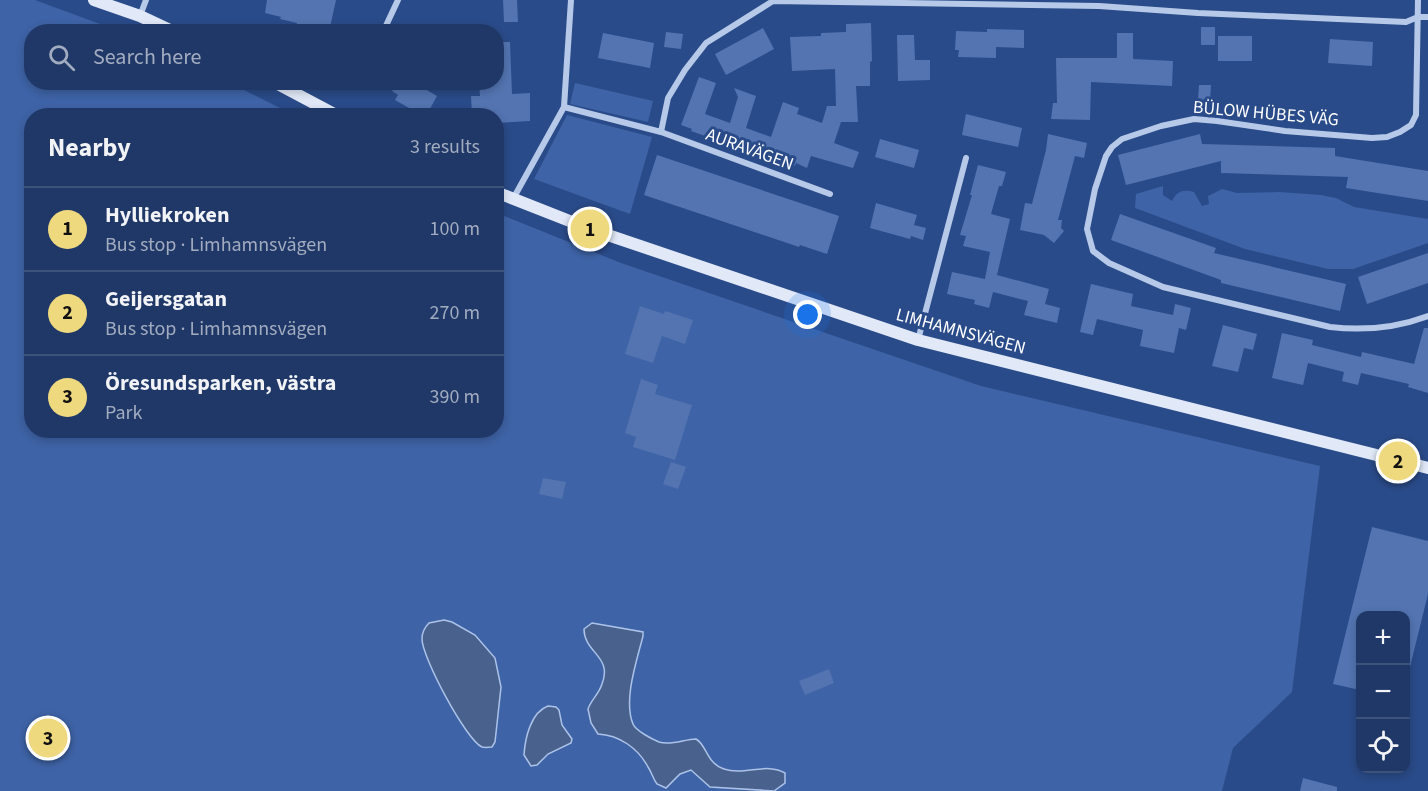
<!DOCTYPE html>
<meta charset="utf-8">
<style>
:root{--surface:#203867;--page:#2d4370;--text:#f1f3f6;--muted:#a2acc0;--line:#3d527b;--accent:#efd97f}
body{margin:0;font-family:"Source Sans 3",sans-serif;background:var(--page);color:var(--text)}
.controls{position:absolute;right:18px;bottom:18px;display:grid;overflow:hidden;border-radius:12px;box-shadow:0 3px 9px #0003}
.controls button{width:54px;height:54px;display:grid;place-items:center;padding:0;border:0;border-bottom:2px solid var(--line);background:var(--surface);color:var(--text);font:30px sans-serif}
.you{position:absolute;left:808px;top:315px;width:21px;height:21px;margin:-15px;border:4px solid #fff;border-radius:50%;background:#1a73e8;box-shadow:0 0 0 9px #1a73e833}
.badge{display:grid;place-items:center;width:39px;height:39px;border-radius:50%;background:var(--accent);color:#111;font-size:20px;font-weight:700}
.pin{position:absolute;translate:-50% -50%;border:3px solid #fff;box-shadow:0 2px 6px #0006}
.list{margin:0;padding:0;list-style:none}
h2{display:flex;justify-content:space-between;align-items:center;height:78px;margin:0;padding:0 24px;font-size:26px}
h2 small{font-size:20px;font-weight:400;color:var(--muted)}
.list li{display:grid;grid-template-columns:39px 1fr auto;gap:18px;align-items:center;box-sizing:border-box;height:84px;padding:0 24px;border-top:2px solid var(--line)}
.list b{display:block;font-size:22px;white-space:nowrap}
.list p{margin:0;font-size:20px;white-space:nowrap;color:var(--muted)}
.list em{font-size:20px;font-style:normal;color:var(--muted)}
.icon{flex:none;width:33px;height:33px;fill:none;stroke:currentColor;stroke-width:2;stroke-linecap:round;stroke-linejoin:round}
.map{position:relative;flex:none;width:1428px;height:791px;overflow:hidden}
.search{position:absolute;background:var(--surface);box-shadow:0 3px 9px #0003;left:24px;top:24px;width:480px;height:66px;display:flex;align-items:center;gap:15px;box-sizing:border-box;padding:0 21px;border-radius:24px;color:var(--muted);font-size:22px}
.panel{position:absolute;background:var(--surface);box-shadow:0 3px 9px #0003;left:24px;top:108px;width:480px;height:330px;border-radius:24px}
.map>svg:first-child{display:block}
.green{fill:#3e63a6}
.water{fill:#49618d;stroke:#acc3e9;stroke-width:1.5}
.building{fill:#5374b1}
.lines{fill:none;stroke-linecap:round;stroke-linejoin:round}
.street{stroke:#b7c9e9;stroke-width:6}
.secondary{stroke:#e1e9f8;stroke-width:12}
.labels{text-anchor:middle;stroke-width:6;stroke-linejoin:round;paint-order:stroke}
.street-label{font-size:18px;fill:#fff;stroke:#2a4b89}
</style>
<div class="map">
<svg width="1428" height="791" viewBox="0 0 1428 791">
<rect width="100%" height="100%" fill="#2a4b89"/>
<g class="green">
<path d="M0 0H35L119 31 32 32V82L230 83 294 115 32 116V430H496L497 213 621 263 981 386 1320 466 1292 692 1233 748 1222 791H0Z"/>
<path d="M575 83 653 101 648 122 570 104Z"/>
<path d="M567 115 652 137 630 214 534 179Z"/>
<path d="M1163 186V195L1172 201C1177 191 1183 189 1194 192L1202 206 1209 204 1208 196 1222 189 1237 193 1280 192 1321 195 1336 198 1354 207 1428 219V243L1353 269H1328L1245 249 1135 208 1136 194Z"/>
</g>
<g class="water">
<path d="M444 620 452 622 475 635 495 658 501 687 495 742 492 747C488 747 486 748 482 747 466 740 422 657 422 639 422 632 424 628 429 623Z"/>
<path d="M592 623 643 632V636C637 660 623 700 633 724 636 731 652 739 659 742 671 746 685 739 696 739 707 745 706 763 724 769 744 776 767 762 785 773V783L774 791 710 787 691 770 680 774 666 788 657 784C653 779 652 773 648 767 638 748 619 735 598 734L591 723 588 709C591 700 599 694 602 684 613 656 584 653 584 629Z"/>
<path d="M548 706 556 707 559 710 562 725 572 739 571 743 548 754 537 765 531 766 524 755C525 738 531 712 548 706Z"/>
</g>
<g class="building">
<path d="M267 0H336L329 32H312L313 28 296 25 297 23 280 19 281 17 265 13Z"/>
<path d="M503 0H517L518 22H504Z"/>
<path d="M871 23 872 61 870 62V86H856L858 122H841L834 143 859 152 853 168 811 156 807 168 796 163 795 166 732 145 733 143 711 135V138L691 131 692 129 681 125 699 77 716 83 705 114 730 123 738 97 734 88 756 96 746 128 771 137 783 102 799 108 797 114 822 123 827 106H836L835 69 792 71 790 37 821 36V33L846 32V24Z"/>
<rect x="1201" y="27" width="14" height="18"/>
<path d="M763 28 774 49 726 75 715 54Z"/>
<path d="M987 29 1024 30V48L996 47V58L958 57 959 50H955L956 31 987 32Z"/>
<path d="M666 32 683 34 681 49 664 47Z"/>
<path d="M603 33 654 43 650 68 598 58Z"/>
<path d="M1117 33H1133V59L1173 61 1172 86 1091 82 1090 120 1051 119 1053 103H1057L1056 58H1117Z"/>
<path d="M897 35H914L915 60H930V80L898 81Z"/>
<rect x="1218" y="36" width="34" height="25"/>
<path d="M1330 39 1373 42 1372 66 1328 63Z"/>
<path d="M496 42H510L512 94 530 93V121L496 123V116H472L471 96H480L479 82H496Z"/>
<path d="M397 82H422L420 86 437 96 426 116H423L395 100 398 95 392 91Z"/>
<path d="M1199 85H1211L1210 100H1198Z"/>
<path d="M966 114 1022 128 1018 147 962 135Z"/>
<path d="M1048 134 1087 143 1084 158 1075 156 1058 220H1062L1061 228 1064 231 1054 243 1044 235 1020 230 1025 203 1032 204 1046 150Z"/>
<path d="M1200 134 1202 144 1335 148V156L1428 171V201L1346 188 1348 177 1221 173V161L1126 185 1118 155Z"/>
<path d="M880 139 919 150 914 168 875 157Z"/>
<path d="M657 155 839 216 827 254 800 245 799 247 644 195Z"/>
<path d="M978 165 1006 172 1002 186H999L991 214 1010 219 997 275 1049 289 1045 304 1060 308 1057 323 1024 315 1028 301 993 292 989 308 974 304 975 300 947 294 952 272 985 279 990 252 963 246 966 236 960 235 972 195H970Z"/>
<path d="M876 203 917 215 914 225 926 228 923 240 911 236 910 239 870 228Z"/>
<path d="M1120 214 1216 248 1214 253 1346 284 1340 311 1221 283V280L1111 240Z"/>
<path d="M1428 253V283L1367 304 1358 277Z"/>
<path d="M1091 284 1133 294 1131 306 1173 315 1175 304 1191 308 1186 330 1179 328 1174 353 1140 346 1143 330 1097 319 1093 335 1080 332Z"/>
<path d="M640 306 664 314 665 311 693 320 685 344 662 336 653 363 625 354Z"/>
<path d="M1223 325 1257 334 1253 350 1244 348 1238 372 1212 366Z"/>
<path d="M1424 328H1428V393L1408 387 1409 384 1361 373 1358 385 1342 381 1344 372 1308 363 1303 385 1272 378 1282 333 1313 340 1312 345 1361 357 1362 352 1414 364Z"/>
<path d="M641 379 658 385 655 394 692 405 675 460 633 447 636 437 625 433Z"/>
<path d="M671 462 686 467 678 489 663 484Z"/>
<path d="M543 478 566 482 562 499 539 494Z"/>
<path d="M1372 527 1428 541V594L1410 667H1406V615H1360V690L1333 684Z"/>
<path d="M829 669 834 683 805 695 799 681Z"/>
<path d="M1303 778 1337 787V791H1300Z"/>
</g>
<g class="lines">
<g class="street">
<path d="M1418 0 1416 115 1411 125 1400 132 1387 137 1372 138 1285 131 1217 121 1194 119 1161 126 1122 139 1112 147 1106 156 1095 189 1087 229 1093 251 1109 263 1163 287 1330 327C1364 331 1396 328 1428 316"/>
<path d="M140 16 146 0"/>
<path d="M383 32 398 0"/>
<path d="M564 107 661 132 830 194"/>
<path d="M661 132 668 98 685 70 706 43 773 1 1099 6 1198 13 1406 22 1418 17H1428"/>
<path d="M513 199 564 107 571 0"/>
<path d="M918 340 966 158"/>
</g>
<g class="secondary">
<path d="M94 0 140 16 174 32"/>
<path d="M274 82 338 116"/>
<path d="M496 192 590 229 918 340 1428 468"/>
</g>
</g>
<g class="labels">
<g class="street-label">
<text transform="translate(1266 113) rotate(5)" y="6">BÜLOW HÜBES VÄG</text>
<text transform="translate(750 149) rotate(20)" y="6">AURAVÄGEN</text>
<text transform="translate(961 331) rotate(15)" y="6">LIMHAMNSVÄGEN</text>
</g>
</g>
</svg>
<div class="controls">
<button>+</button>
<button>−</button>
<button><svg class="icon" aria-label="locate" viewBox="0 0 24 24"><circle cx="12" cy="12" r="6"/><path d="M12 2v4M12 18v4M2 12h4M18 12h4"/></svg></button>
</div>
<div class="you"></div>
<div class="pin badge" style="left:590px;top:229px">1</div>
<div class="pin badge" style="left:1398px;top:461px">2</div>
<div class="pin badge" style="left:48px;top:738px">3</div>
<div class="search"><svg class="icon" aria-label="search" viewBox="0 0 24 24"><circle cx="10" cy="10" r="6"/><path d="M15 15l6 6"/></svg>Search here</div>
<section class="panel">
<h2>Nearby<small>3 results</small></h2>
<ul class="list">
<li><span class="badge">1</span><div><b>Hylliekroken</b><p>Bus stop · Limhamnsvägen</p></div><em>100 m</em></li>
<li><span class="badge">2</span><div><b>Geijersgatan</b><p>Bus stop · Limhamnsvägen</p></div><em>270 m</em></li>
<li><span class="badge">3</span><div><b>Öresundsparken, västra</b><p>Park</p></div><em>390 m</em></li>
</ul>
</section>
</div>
